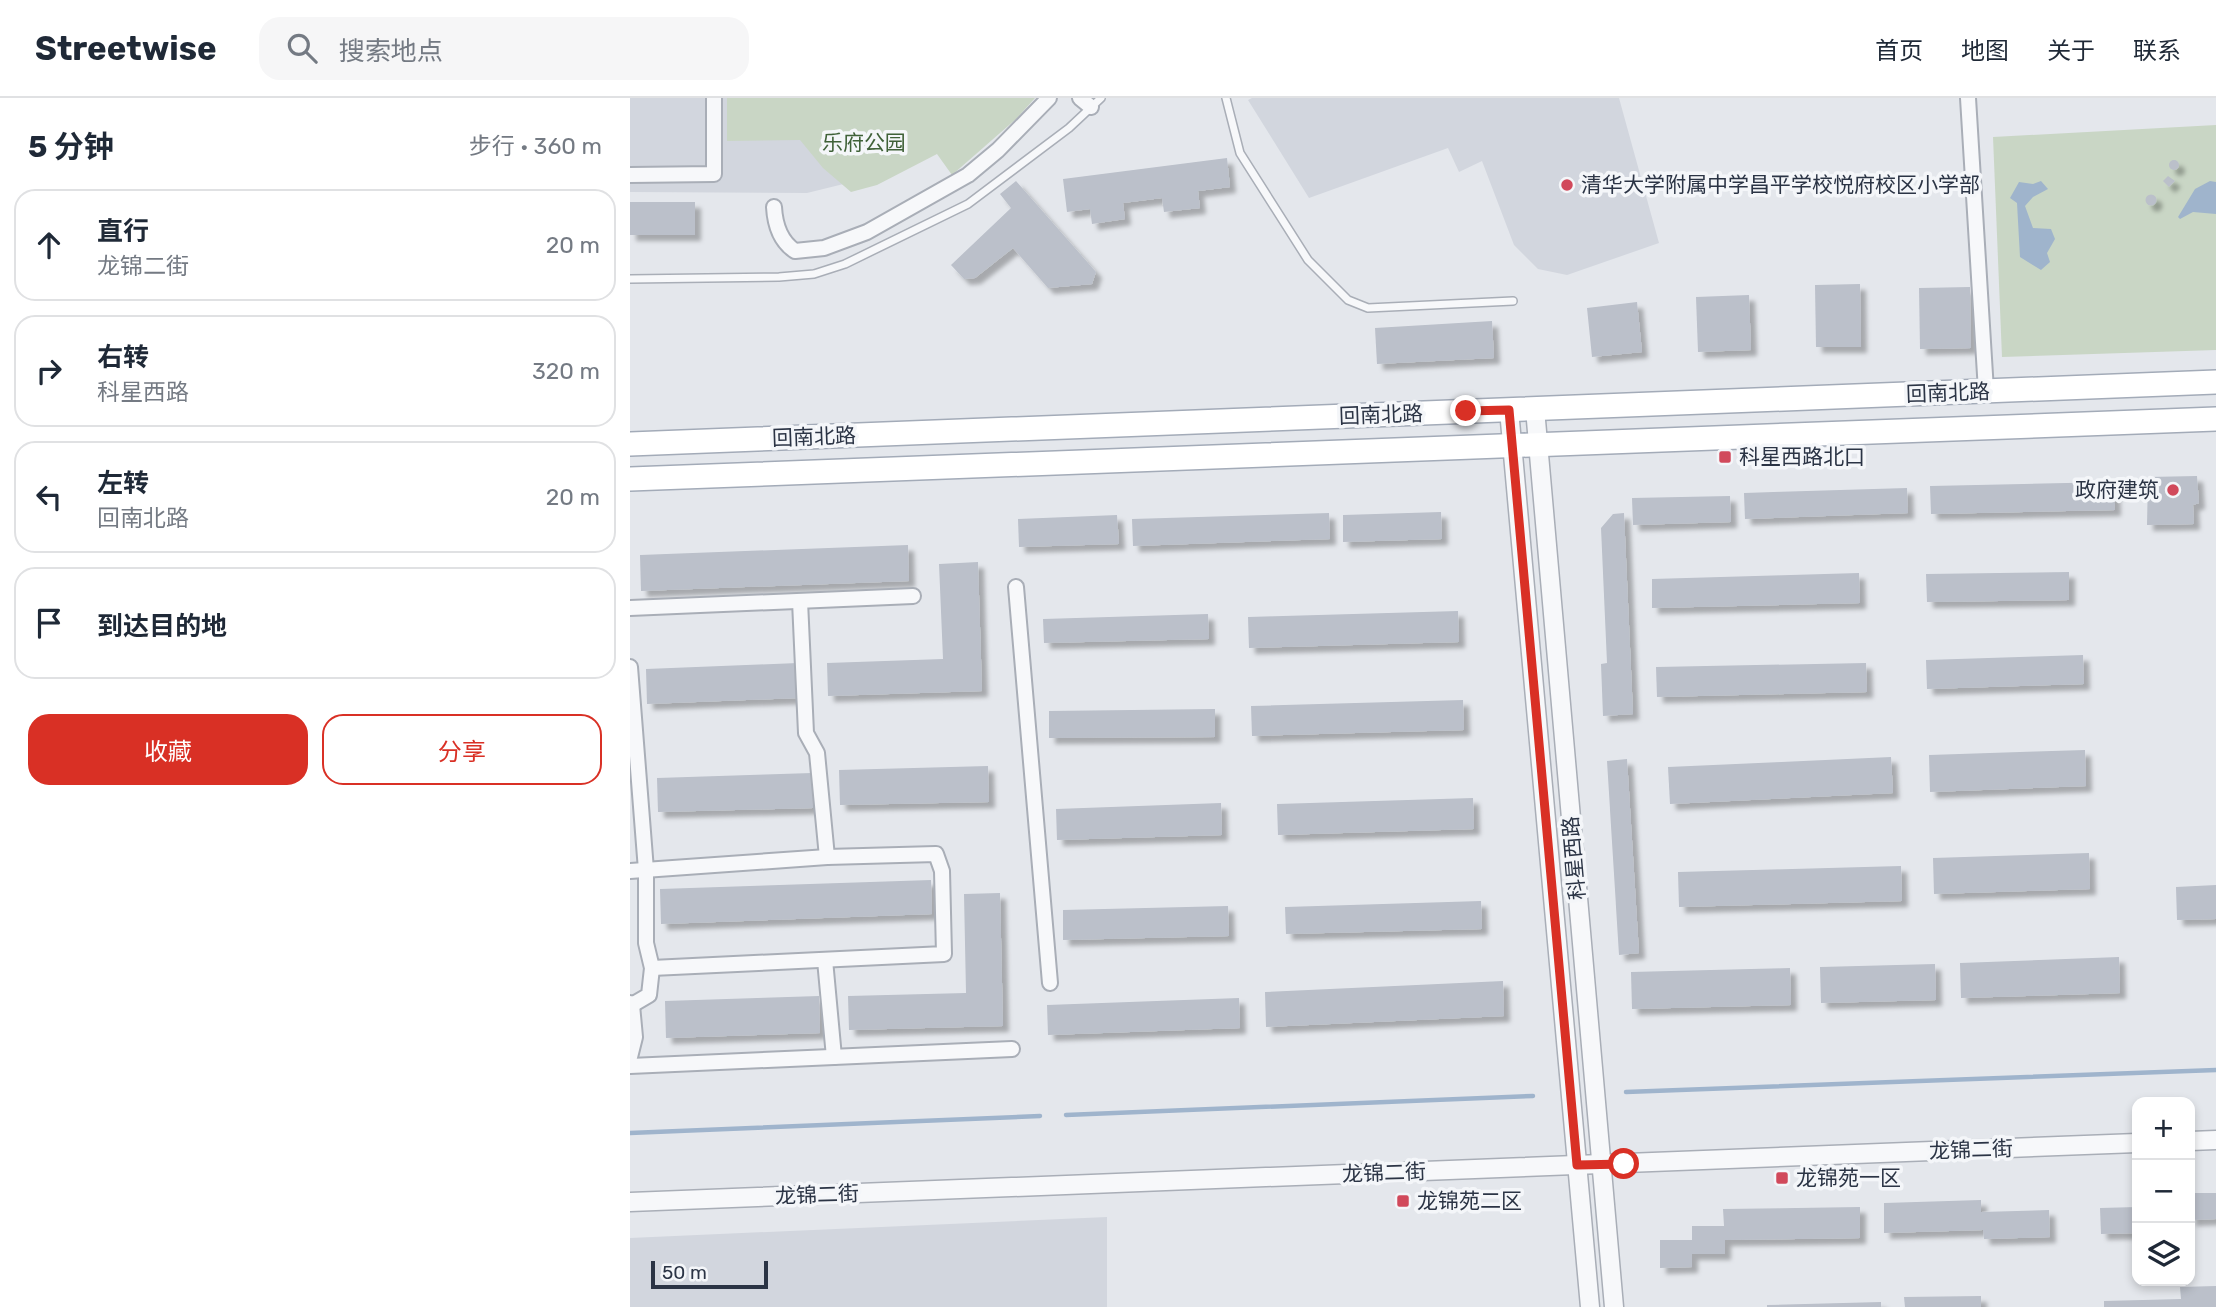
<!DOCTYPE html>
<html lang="zh">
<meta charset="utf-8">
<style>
:root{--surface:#fff;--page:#f6f6f7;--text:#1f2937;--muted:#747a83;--line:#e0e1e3;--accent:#d93025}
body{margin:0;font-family:Rubik,"Noto Sans SC",sans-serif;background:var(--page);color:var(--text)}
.controls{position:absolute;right:21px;bottom:21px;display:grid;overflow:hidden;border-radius:14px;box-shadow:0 4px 10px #0003}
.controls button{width:63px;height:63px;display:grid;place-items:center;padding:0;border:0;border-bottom:2px solid var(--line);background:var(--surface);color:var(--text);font:35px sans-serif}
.scale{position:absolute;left:21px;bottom:18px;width:117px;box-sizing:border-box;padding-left:7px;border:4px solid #2b3445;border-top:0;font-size:19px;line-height:24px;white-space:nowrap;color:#2b3445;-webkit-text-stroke:5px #f4f6f9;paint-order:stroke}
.stop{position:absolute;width:21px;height:21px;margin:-16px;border:5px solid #d93025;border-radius:50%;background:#fff}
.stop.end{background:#d93025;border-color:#fff;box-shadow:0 2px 7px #0008}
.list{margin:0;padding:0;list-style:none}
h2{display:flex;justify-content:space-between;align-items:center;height:91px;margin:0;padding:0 28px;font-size:30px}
h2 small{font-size:23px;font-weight:400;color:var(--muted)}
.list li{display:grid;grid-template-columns:46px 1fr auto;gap:21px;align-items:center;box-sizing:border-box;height:112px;margin:0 14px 14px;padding:0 14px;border:2px solid var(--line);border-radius:21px}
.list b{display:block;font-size:26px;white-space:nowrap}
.list p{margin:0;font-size:23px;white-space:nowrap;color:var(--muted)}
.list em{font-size:23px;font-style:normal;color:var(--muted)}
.actions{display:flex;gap:14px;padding:21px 28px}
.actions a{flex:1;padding:16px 0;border:2px solid var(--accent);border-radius:21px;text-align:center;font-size:24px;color:var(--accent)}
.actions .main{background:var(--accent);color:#fff}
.icon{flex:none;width:38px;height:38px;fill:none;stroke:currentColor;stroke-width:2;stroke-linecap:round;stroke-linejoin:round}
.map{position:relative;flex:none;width:1586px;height:1209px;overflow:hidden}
header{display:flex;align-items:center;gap:42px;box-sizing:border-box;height:98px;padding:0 35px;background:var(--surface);border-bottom:2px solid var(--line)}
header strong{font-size:33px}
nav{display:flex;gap:38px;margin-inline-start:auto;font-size:24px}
.search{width:490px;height:63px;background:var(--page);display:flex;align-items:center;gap:18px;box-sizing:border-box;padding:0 24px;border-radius:21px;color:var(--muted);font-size:26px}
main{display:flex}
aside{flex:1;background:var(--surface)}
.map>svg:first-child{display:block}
.built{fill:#d2d6de}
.green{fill:#c9d6c5}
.water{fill:#9fb4cc}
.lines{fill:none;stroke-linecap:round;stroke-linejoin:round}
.stream{stroke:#9fb4cc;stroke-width:4.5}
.building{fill:#bbc0ca;filter:url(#shadow)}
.service-casing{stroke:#a9aeb7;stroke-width:10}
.minor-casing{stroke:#a9aeb7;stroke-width:18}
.tertiary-casing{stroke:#a9aeb7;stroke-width:21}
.primary-casing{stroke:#a3abb8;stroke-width:26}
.service{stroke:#f7f8fa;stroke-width:7}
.minor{stroke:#f7f8fa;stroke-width:14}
.tertiary{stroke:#f7f8fa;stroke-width:18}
.primary{stroke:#fff;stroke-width:23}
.route{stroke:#d93025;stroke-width:9}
.poi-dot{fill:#d1495b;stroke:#f4f6f9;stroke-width:2.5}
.labels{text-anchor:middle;stroke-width:7;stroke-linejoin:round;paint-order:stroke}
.park-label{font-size:21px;fill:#3f6138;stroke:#f4f6f9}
.poi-label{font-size:21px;fill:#2b3445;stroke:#f4f6f9;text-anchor:start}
.street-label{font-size:21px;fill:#2b3445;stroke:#f4f6f9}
</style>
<header>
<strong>Streetwise</strong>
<div class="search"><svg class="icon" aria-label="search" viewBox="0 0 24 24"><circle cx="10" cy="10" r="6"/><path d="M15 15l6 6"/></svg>搜索地点</div>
<nav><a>首页</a><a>地图</a><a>关于</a><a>联系</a></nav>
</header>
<main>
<aside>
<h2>5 分钟<small>步行 · 360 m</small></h2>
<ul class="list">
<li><svg class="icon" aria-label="ahead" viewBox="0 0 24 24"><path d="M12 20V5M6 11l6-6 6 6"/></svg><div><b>直行</b><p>龙锦二街</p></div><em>20 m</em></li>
<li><svg class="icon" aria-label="right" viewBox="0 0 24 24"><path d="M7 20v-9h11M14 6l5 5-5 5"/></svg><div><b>右转</b><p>科星西路</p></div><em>320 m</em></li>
<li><svg class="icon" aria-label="left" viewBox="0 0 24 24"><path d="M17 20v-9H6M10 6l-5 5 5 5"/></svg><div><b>左转</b><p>回南北路</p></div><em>20 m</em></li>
<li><svg class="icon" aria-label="arrive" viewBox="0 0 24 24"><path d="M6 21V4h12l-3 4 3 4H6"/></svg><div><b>到达目的地</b></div></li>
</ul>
<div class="actions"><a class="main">收藏</a><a>分享</a></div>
</aside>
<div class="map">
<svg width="1586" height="1209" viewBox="0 0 1586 1209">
<defs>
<filter id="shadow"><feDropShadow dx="6" dy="6" stdDeviation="2" flood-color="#0004"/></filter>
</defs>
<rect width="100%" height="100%" fill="#e4e7ec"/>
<g class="built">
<path d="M0 0H386L246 78 177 95 0 94Z"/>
<path d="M622 0H989L1029 145 937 177 908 171 884 147 852 63 829 74 818 50 679 100 618 2Z"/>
<path d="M477 1119V1209H0V1140Z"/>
</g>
<g class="green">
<path d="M97 0H405L386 21 322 77 307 56 247 87 221 94 193 70 170 42 97 43Z"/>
<path d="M1586 27V252L1372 259 1363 39Z"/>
</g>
<g class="water">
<path d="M1411 83 1418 91 1403 99 1395 108 1403 130 1421 131 1425 141 1417 155 1420 164 1411 172 1390 159 1387 105 1380 100 1389 84 1403 86Z"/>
<path d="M1580 83 1586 84V116L1563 114 1550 121 1548 119 1565 91Z"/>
</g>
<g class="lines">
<g class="stream">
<path d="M996 994 1586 972"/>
<path d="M436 1017 903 998"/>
<path d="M0 1035 410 1018"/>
</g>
</g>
<g class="building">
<path d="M597 60 600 89 568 93 570 110 534 114 532 100 493 105 495 121 462 126 460 111 437 114 433 81Z"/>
<circle cx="1544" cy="67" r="5"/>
<path d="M1538 78 1545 83 1539 89 1533 83Z"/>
<path d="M386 83 466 174 462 186 418 190 383 150 345 180 334 181 321 167 381 110 370 96Z"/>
<circle cx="1521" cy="102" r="5.5"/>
<rect x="0" y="104" width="65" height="33"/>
<path d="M1230 186 1231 249H1186L1185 187Z"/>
<path d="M1340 189 1341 250 1290 251 1289 190Z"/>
<path d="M1119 197 1121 252 1068 254 1066 199Z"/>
<path d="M1007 204 1012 254 962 259 957 210Z"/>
<path d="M862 223 864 260 747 266 745 230Z"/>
<path d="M1567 378 1569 405 1563 407 1564 426 1517 427 1518 379Z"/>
<path d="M1484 384 1485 412 1301 416 1300 388Z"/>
<path d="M1277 390 1278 415 1115 421 1114 395Z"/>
<path d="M1100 398 1101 424 1003 427 1002 400Z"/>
<path d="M811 414 812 441 713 444V417Z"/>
<path d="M699 415 700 441 503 448 502 421Z"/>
<path d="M994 415 1003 616 973 618 971 566 977 565 971 430 983 416Z"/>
<path d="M487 417 489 446 389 449 388 421Z"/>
<path d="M278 447 279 483 11 493 10 457Z"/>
<path d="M348 464 352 593 198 598 197 565 313 561 309 466Z"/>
<path d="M1439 474V502L1297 504 1296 476Z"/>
<path d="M1229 475 1230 505 1022 510V481Z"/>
<path d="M828 513 829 544 619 550 618 519Z"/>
<path d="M578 516 579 541 414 545 413 521Z"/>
<path d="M1453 557 1454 586 1297 591 1296 562Z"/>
<path d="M168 565 169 600 17 606 16 571Z"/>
<path d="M1236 565 1237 594 1027 599 1026 569Z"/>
<path d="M833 602 834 632 622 638 621 608Z"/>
<path d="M585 611V639L419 640V613Z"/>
<path d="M1455 652 1456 688 1300 694 1299 657Z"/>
<path d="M1261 659 1263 695 1040 706 1038 669Z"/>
<path d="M997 661 1009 855 989 857 977 663Z"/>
<path d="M358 668 359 704 210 707 209 672Z"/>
<path d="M182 675 183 710 28 714 27 680Z"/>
<path d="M843 700 844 731 648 737 647 706Z"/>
<path d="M591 705 592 737 427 742 426 711Z"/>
<path d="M1459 755 1460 791 1304 796 1303 760Z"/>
<path d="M1271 768 1272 803 1049 809 1048 774Z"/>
<path d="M301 782 302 816 31 826 30 791Z"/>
<path d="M1586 787V821L1547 822 1546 789Z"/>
<path d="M370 795 373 928 219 932 218 898 336 895 334 796Z"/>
<path d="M851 803 852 831 656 836 655 809Z"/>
<path d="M598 808 599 838 433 842V812Z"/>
<path d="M1489 859 1490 895 1331 900 1330 865Z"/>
<path d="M1305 866 1306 902 1191 905 1190 869Z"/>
<path d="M1160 870 1161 907 1002 911 1001 874Z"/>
<path d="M873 883 874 918 636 929 635 894Z"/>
<path d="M189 898 190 935 36 940 35 903Z"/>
<path d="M609 900 610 930 418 937 417 907Z"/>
<path d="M1560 1095H1586V1121L1560 1122Z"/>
<path d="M1351 1102V1114L1419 1112 1420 1139 1354 1141 1353 1132 1254 1135V1105Z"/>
<path d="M1230 1109V1140L1095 1142V1156H1062V1169L1030 1170V1142H1062V1128H1094L1093 1111Z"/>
<path d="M1507 1109V1135L1471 1136 1470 1110Z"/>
<path d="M1586 1188V1209H1474V1203L1551 1201 1550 1189Z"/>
<path d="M1351 1198V1209H1275L1274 1199Z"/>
<path d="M1251 1204V1209H1137V1207Z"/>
</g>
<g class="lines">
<defs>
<g id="service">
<path d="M596 0 610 55 678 162 718 202 738 210 883 203"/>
<path d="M0 181 149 179 184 176 215 166 338 106 439 30 471 0"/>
</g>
<g id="minor">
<path d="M450 0 461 9"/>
<path d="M1338 0 1356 293"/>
<path d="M0 77 84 76V0"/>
<path d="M144 109C145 127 150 143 165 153L194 150 237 134 338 77 368 52 419 0"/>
<path d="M386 489 420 885"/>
<path d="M170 503 176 635 187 655 197 759"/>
<path d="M0 510 283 498"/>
<path d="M0 569 16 772V845L22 870 19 897 2 907"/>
<path d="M0 773 197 759 306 756 312 773 314 856 22 870"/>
<path d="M195 862 204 959"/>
<path d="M0 905 2 907 5 939 0 959"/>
<path d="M0 968 382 951"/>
</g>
<g id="tertiary">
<path d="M905 311 984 1209"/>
<path d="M879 312 960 1209"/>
<path d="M1560 1043 1586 1042"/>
<path d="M0 1104 1507 1045"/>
</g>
<g id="primary">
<path d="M0 346 1586 284"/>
<path d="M0 381 1586 321"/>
</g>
</defs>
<use href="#service" class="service-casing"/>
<use href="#minor" class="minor-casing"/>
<use href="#tertiary" class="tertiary-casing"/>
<use href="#primary" class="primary-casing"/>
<use href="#service" class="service"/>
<use href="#minor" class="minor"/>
<use href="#tertiary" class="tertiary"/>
<use href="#primary" class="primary"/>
</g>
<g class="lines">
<path class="route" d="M836 313 879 312 947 1067 994 1066"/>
</g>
<g class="poi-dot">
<circle cx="937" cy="87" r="7"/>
<rect x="1088" y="352" width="14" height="14" rx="3.5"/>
<circle cx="1543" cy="392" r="7"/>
<rect x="1145" y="1073" width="14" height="14" rx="3.5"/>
<rect x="766" y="1096" width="14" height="14" rx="3.5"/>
</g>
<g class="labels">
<g class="park-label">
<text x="234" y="52">乐府公园</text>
</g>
<g class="poi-label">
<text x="951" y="94">清华大学附属中学昌平学校悦府校区小学部</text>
<text x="1109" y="366">科星西路北口</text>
<text x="1529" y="399" text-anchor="end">政府建筑</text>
<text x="1166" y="1087">龙锦苑一区</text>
<text x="787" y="1110">龙锦苑二区</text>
</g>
<g class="street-label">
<text transform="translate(1318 295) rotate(-2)" y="7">回南北路</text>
<text transform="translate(751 317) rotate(-2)" y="7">回南北路</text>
<text transform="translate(184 339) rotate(-2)" y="7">回南北路</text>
<text transform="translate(944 760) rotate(-95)" y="7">科星西路</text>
<text transform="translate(1341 1052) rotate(-2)" y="7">龙锦二街</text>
<text transform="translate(754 1075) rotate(-2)" y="7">龙锦二街</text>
<text transform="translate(187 1097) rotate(-2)" y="7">龙锦二街</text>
</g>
</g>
</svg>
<div class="controls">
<button>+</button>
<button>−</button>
<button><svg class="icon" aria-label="layers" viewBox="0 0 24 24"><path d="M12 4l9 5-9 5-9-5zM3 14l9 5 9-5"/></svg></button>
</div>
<div class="scale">50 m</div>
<div class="stop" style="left:994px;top:1066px"></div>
<div class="stop end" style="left:836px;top:313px"></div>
</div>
</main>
